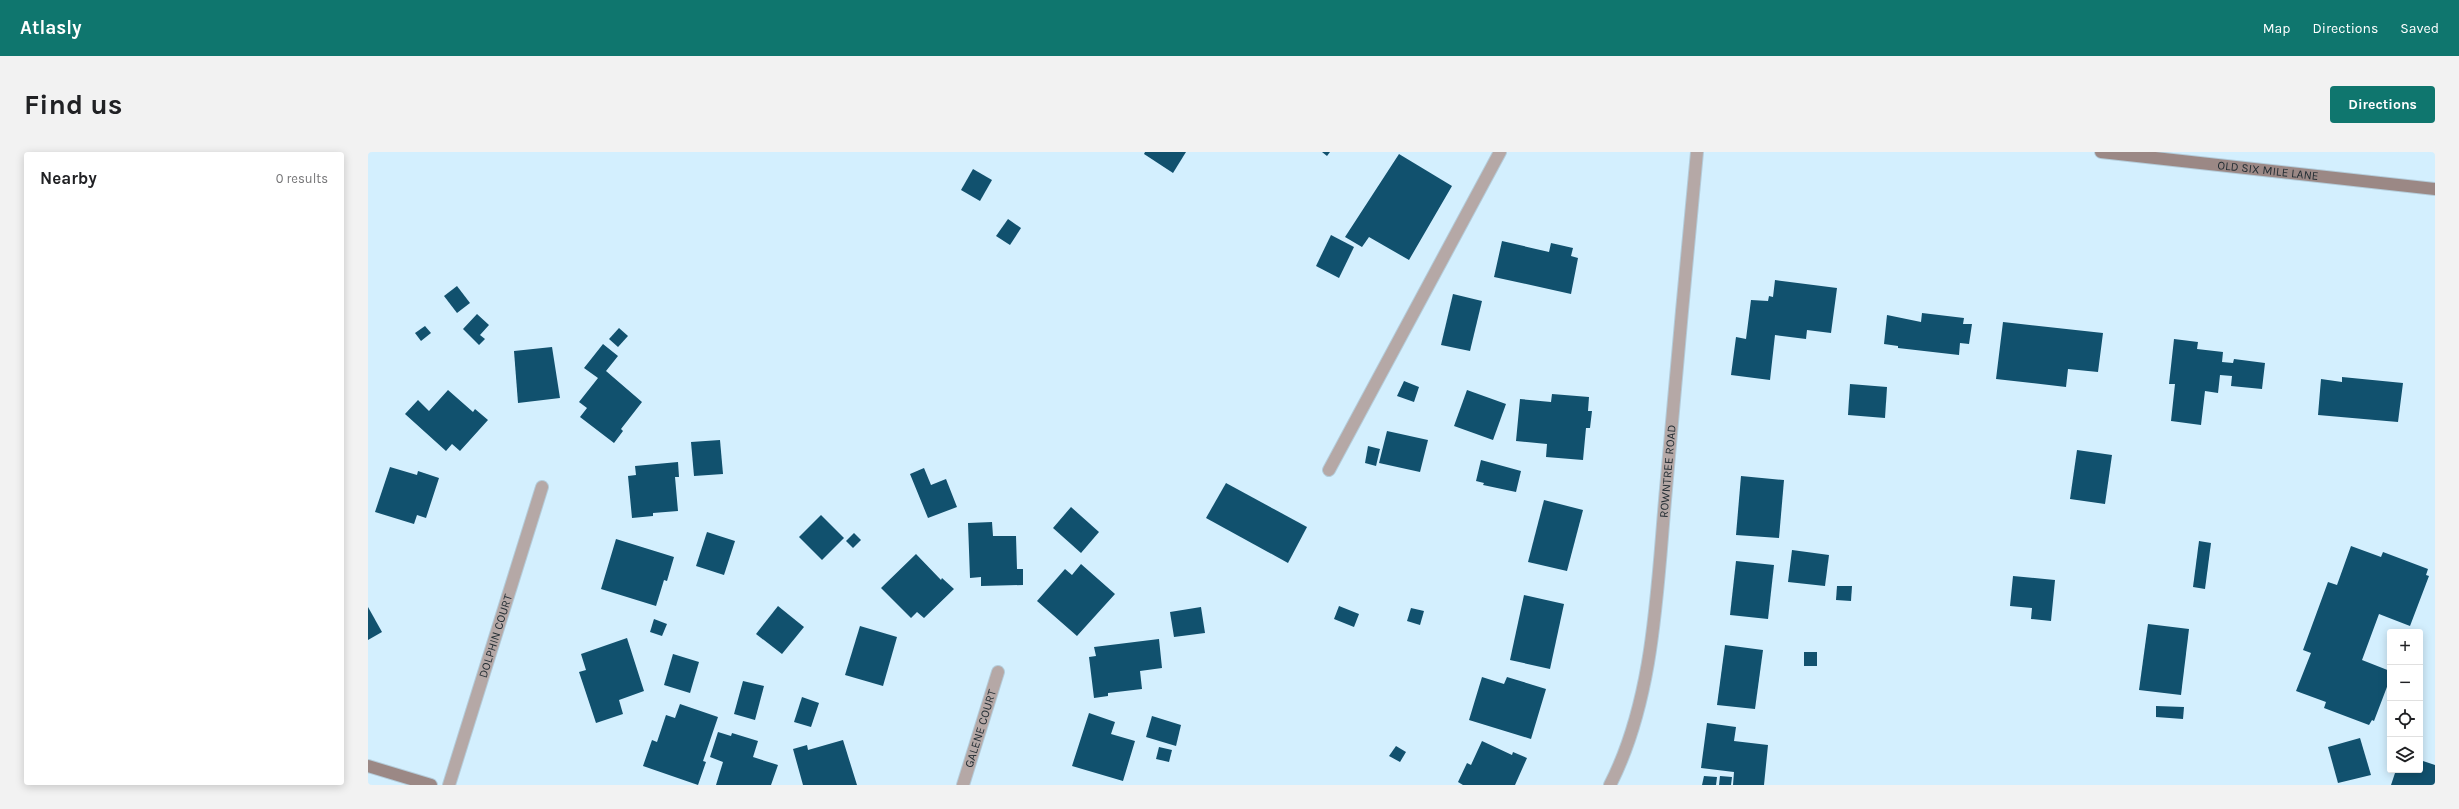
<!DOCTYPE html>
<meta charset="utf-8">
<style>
:root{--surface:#fff;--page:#f2f2f2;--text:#202124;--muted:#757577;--line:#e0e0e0;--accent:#0f766e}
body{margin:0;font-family:Karla,sans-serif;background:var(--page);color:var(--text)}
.controls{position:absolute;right:12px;bottom:12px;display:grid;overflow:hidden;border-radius:4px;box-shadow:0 2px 10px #0003}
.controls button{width:36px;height:36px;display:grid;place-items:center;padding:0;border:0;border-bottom:1px solid var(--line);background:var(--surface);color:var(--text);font:20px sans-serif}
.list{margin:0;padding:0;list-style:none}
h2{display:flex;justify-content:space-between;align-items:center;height:52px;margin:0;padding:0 16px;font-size:17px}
h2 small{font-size:13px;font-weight:400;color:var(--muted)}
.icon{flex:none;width:22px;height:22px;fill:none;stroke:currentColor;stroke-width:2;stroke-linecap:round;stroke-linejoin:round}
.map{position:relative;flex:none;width:2067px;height:633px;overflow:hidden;border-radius:4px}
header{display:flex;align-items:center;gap:24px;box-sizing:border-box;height:56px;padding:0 20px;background:var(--accent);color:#fff}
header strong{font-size:19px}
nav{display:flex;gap:22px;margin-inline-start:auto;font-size:14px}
.intro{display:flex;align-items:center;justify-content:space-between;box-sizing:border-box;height:96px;padding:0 24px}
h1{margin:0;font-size:28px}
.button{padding:10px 18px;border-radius:4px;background:var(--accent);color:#fff;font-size:14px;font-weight:700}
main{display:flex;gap:24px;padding:0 24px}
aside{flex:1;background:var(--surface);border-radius:4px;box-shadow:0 2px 10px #0003}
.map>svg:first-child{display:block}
.building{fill:#11516e}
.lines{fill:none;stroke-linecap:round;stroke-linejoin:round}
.lane-casing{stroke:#b4ccda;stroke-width:14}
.street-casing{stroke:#b4ccda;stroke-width:14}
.secondary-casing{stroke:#b4ccda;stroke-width:14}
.lane{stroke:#b5a8a6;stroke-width:12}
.street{stroke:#b5a8a6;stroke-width:12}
.secondary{stroke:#9b8885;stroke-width:12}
.labels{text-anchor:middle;stroke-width:4;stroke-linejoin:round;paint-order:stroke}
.street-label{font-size:12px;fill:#242e34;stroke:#f3f8fb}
</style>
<header>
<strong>Atlasly</strong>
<nav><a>Map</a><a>Directions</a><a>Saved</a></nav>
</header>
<div class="intro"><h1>Find us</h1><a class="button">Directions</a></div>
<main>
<aside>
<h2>Nearby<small>0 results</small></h2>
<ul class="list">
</ul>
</aside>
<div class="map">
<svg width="2067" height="633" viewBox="0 0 2067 633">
<rect width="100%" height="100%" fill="#d3effe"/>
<g class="building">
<path d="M777 0H818L805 21 776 2Z"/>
<path d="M954 0H962L959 4Z"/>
<path d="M1031 2 1084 34 1041 108 1001 85 994 95 977 85Z"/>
<path d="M605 17 624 28 612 49 593 38Z"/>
<path d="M640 67 653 76 642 93 628 84Z"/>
<path d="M963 83 986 95 971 126 948 114Z"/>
<path d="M1134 89 1181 100 1183 91 1205 96 1203 104 1210 106 1203 142 1126 125Z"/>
<path d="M1407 128 1469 136 1463 181 1439 178 1438 187 1407 183 1402 228 1363 223 1368 185 1378 187 1383 148 1400 149 1401 144 1405 145Z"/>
<path d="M89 134 102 151 89 161 76 144Z"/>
<path d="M1085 142 1114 149 1102 199 1073 193Z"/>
<path d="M1554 161 1596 166 1595 172H1604L1601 192 1592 191 1591 203 1530 196V194L1516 192 1519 163 1553 170Z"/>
<path d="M109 162 121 173 112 183 117 187 111 193 95 177Z"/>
<path d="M1635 170 1735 181 1730 220 1700 217 1698 235 1628 227Z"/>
<path d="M57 174 63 181 53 189 47 181Z"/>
<path d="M251 176 260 184 250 195 241 187Z"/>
<path d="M1806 187 1830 190 1829 197 1855 200 1854 210 1865 211 1866 207 1897 211 1894 237 1863 234 1864 224 1852 223 1850 241 1837 239 1833 273 1803 269 1807 232H1801Z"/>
<path d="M235 192 250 204 238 219 274 250 253 277 255 279 246 291 212 265 219 256 211 250 230 226 216 216Z"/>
<path d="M184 195 192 246 150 251 146 199Z"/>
<path d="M1974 225 2035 231 2030 270 1950 263 1953 227 1974 230Z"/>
<path d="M1036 229 1051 235 1046 250 1029 244Z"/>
<path d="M1482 232 1519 235 1517 266 1480 263Z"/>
<path d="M80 238 105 260 107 257 120 268 92 299 84 292 78 299 37 262 50 248 61 259Z"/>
<path d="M1099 238 1138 252 1125 288 1086 274Z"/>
<path d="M1184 242 1221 245 1220 259H1224L1222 276H1218L1215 308 1178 305 1179 292 1148 289 1152 247 1183 250Z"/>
<path d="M1019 279 1060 288 1052 320 1011 311Z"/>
<path d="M352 288 355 322 326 324 323 290Z"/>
<path d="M1000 294 1012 297 1008 314 997 311Z"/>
<path d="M1709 298 1744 303 1737 352 1702 347Z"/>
<path d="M1113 308 1153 319 1148 340 1115 333 1116 331 1108 329Z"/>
<path d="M310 310 311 325H307L310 359 285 361V364L264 366 260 324 268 323 267 314Z"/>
<path d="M22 315 49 323 50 319 71 326 58 366 49 363 46 372 7 360Z"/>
<path d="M556 316 563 333 578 327 589 355 560 366 542 322Z"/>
<path d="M1373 324 1416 328 1411 386 1368 383Z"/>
<path d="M858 331 939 375 920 411 838 366Z"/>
<path d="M1176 348 1215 358 1199 419 1160 410Z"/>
<path d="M703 355 731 380 713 401 685 376Z"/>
<path d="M453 363 476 386 454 408 431 385Z"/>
<path d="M624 370 625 384H648L649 417H655V433L613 434V425L602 426 600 371Z"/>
<path d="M339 380 367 389 356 423 328 414Z"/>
<path d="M486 381 493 388 485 396 478 389Z"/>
<path d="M248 387 306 405 299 429 296 428 288 454 233 437Z"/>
<path d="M1831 389 1843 391 1837 437 1825 435Z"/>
<path d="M1983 394 2013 405 2015 400 2060 417 2058 423 2061 424 2042 474 2011 462 1994 508 2022 519V527L2006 569 2004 568 2001 573 1956 556 1958 550 1928 539 1943 501 1935 498 1960 430 1969 433Z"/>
<path d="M1424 398 1461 403 1457 434 1420 430Z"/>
<path d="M548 402 573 428 574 426 586 437 556 466 549 460 543 466 513 436Z"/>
<path d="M1368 409 1406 413 1400 467 1362 463Z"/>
<path d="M713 412 747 442 709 484 669 449 697 417 704 423Z"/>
<path d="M1645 424 1687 428 1683 469 1663 467 1664 456 1642 454Z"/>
<path d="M1469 434H1484L1483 449 1468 448Z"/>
<path d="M1156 443 1196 452 1182 517 1142 508Z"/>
<path d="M410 454 436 475 414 502 388 482Z"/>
<path d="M971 454 991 462 986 475 966 467Z"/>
<path d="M0 455 14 480 0 488Z"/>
<path d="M833 455 837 481 806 485 802 460Z"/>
<path d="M1043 456 1056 459 1052 473 1039 469Z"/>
<path d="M286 467 299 472 294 484 282 480Z"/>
<path d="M1780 472 1821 477 1813 543 1771 538Z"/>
<path d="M492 474 529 485 515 534 477 523Z"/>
<path d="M259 486 276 539 251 548 255 562 228 571 211 520 218 518 213 502Z"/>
<path d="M791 487 794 516 772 519 774 537 740 541V544L726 546 721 505 728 504 726 495Z"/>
<path d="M1357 493 1395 498 1387 557 1349 553Z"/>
<rect x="1436" y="500" width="13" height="14"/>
<path d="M305 502 331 510 322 541 296 533Z"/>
<path d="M1114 525 1136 532 1139 525 1178 537 1163 587 1101 568Z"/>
<path d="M375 529 396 534 387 568 366 562Z"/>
<path d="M434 545 451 551 443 575 426 570Z"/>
<path d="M312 552 350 565 335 609 338 610 330 633 275 614 284 588 289 590 298 563 307 566Z"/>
<path d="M1788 554 1816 555 1815 567 1788 565Z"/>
<path d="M721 561 747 570 743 582 767 589 755 629 704 614Z"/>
<path d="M784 564 813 573 808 594 778 585Z"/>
<path d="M1339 571 1368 575 1366 589 1400 593 1396 633H1365L1366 620 1333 616Z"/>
<path d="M350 580 363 584 364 581 390 589 385 605 410 613 403 633H348L355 610 342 605Z"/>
<path d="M1992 586 2003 623 1970 631 1960 595Z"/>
<path d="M475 588 489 633H435L425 597 439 593 440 598Z"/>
<path d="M1114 589 1144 603 1145 600 1159 606 1147 633H1095L1090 630 1099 611 1103 613Z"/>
<path d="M1028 594 1038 600 1032 610 1021 604Z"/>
<path d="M791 595 804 598 801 610 788 607Z"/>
<path d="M2052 608 2067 613V633H2023L2028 618H2052Z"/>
<path d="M1336 624 1349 625 1348 633H1334Z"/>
<path d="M1352 624 1364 625 1363 633H1351Z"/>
</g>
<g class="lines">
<defs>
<path id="lane" d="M961 318 1132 0"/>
<g id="street">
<path id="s1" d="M81 633 174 335"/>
<path id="s2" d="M595 633 630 520"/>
<path id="s3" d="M1242 633C1287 545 1289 434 1298 337 1308 225 1318 112 1329 0"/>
</g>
<g id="secondary">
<path id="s4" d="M1733 0 2067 37"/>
<path d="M0 614 63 633"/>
</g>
</defs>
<use href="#lane" class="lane-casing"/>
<use href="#street" class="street-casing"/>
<use href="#secondary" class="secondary-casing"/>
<use href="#lane" class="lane"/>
<use href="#street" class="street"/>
<use href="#secondary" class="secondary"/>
</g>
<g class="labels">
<g class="street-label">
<text dy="4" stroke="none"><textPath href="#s4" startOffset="168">OLD SIX MILE LANE</textPath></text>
<text dy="4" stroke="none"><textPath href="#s3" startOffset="321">ROWNTREE ROAD</textPath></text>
<text dy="4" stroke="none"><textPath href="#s1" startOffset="156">DOLPHIN COURT</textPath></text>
<text dy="4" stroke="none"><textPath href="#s2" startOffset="59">GALENE COURT</textPath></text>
</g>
</g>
</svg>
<div class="controls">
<button>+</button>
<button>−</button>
<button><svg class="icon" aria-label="locate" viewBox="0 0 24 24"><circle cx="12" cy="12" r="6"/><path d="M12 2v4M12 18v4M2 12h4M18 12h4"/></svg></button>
<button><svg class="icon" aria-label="layers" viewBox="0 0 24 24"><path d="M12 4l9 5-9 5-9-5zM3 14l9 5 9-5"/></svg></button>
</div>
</div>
</main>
